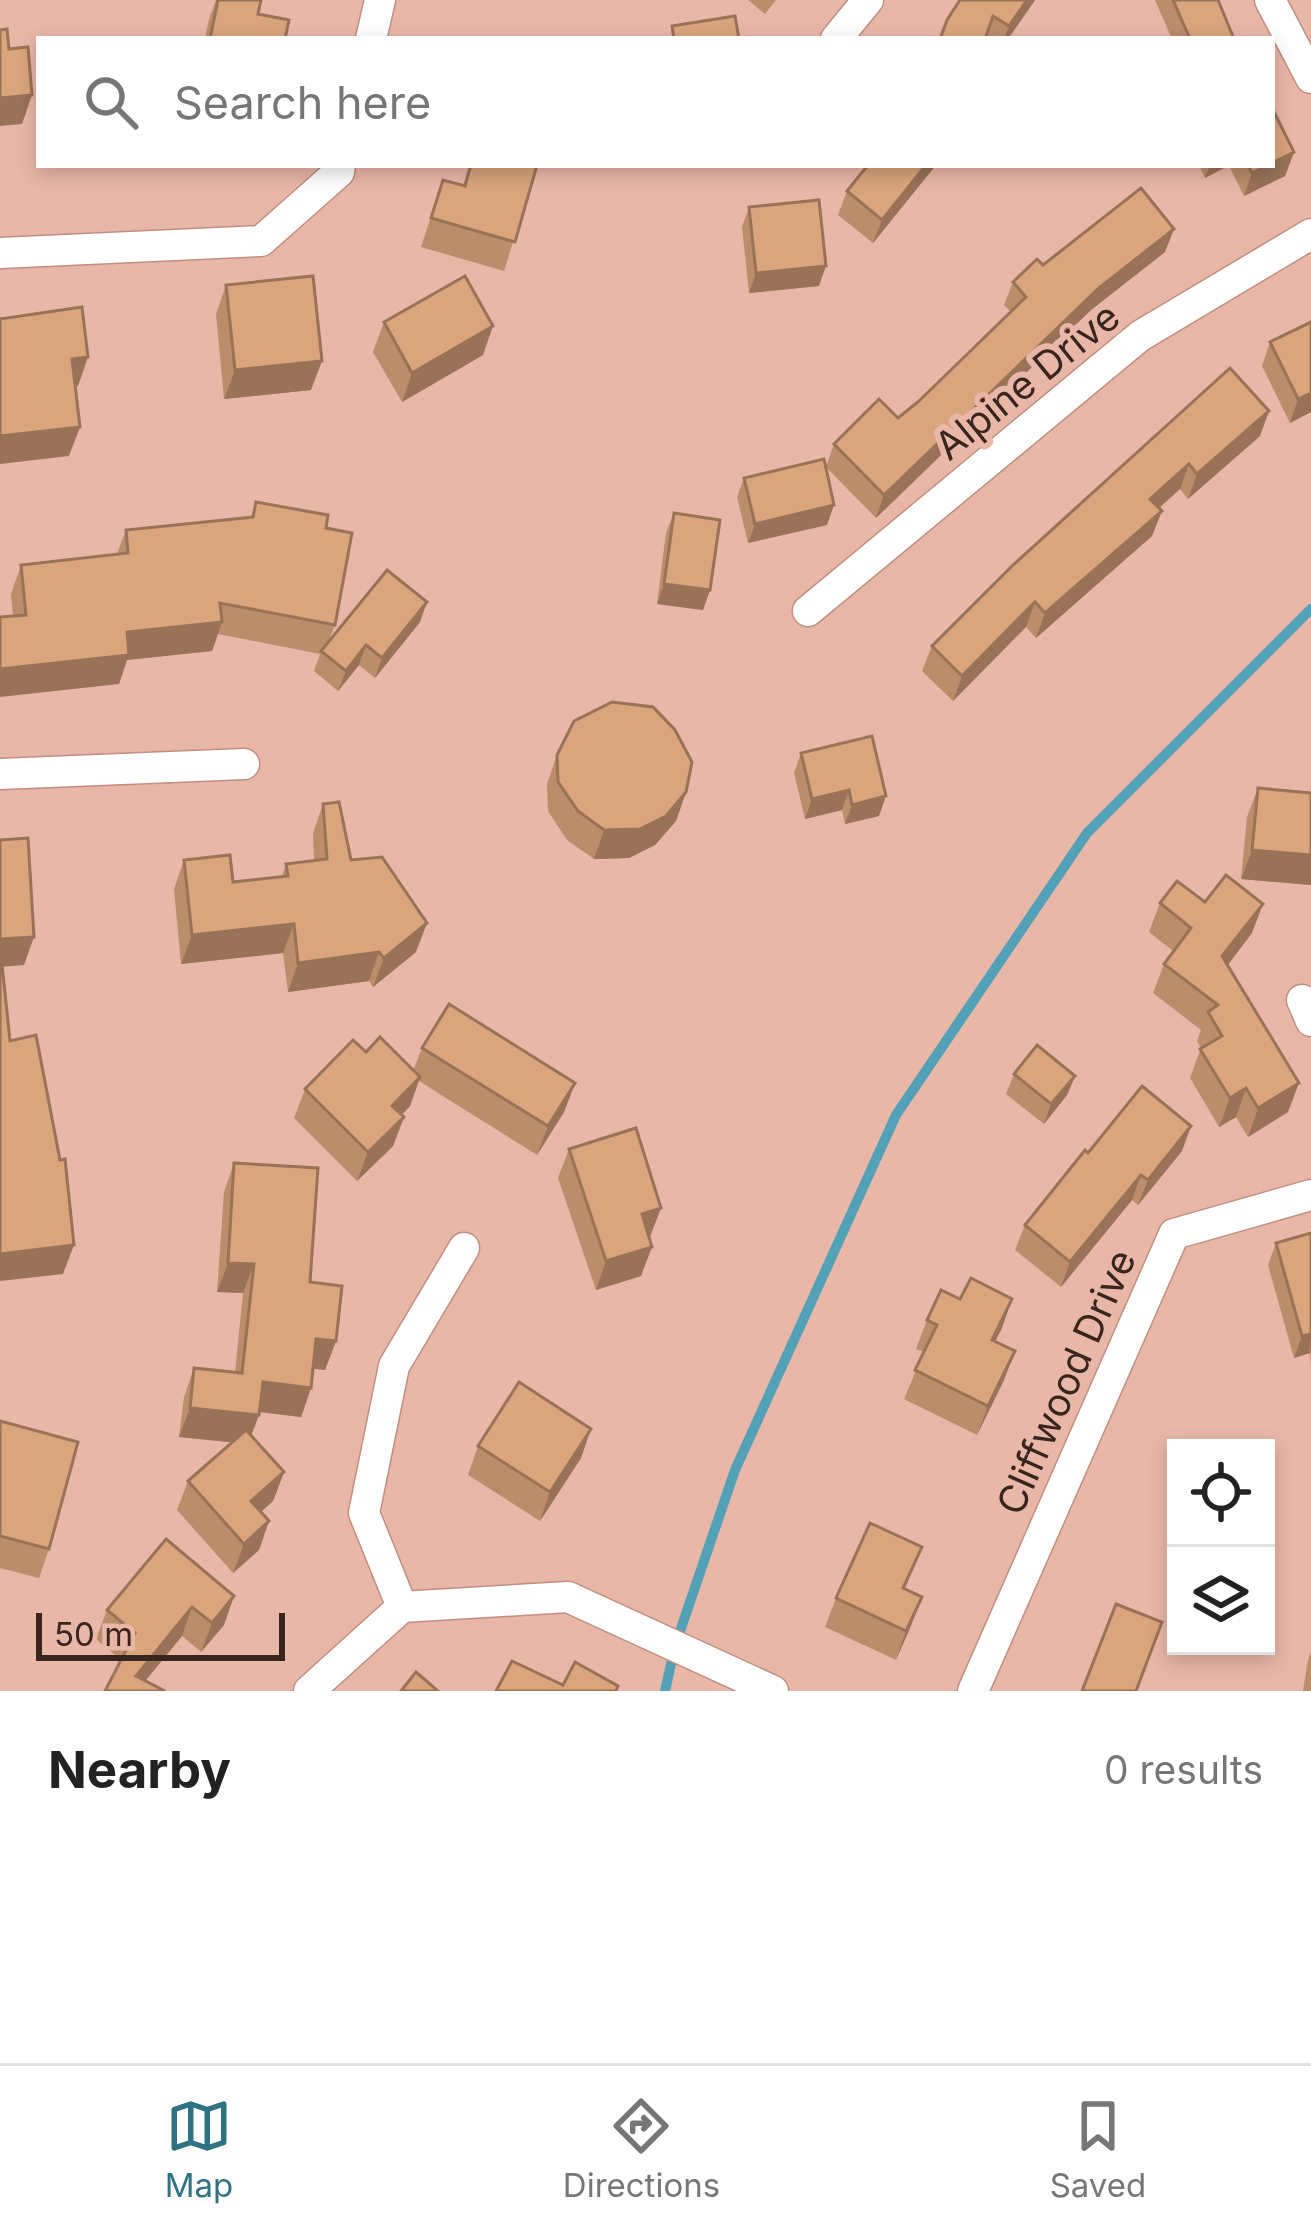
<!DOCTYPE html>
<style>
:root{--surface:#fff;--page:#f2f2f2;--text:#222;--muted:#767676;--line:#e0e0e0;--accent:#2f7283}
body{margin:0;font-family:Inter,sans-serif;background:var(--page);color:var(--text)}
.controls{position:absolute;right:36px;bottom:36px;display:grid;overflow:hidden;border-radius:0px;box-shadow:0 6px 18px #0003}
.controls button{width:108px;height:108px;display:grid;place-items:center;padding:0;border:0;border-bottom:3px solid var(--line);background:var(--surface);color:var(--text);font:60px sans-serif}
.scale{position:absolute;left:36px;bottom:30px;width:249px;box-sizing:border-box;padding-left:12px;border:6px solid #38251f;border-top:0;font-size:33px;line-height:42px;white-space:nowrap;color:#38251f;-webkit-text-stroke:9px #e9b7a8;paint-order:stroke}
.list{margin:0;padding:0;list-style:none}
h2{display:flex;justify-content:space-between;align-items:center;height:156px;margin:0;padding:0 48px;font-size:51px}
h2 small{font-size:39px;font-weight:400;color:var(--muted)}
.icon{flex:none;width:66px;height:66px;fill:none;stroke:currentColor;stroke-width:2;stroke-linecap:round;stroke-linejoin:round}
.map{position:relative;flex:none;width:1311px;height:1691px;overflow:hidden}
.search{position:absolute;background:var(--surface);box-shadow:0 6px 18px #0003;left:36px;right:36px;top:36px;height:132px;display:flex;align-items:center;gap:30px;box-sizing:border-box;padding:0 42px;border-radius:0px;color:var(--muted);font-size:45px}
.sheet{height:372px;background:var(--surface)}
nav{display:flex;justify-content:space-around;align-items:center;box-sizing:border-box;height:168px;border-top:3px solid var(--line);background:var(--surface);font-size:33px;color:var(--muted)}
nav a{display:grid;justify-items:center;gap:6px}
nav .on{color:var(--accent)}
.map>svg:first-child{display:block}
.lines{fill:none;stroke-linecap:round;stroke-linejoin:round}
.stream{stroke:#52a1b6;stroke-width:10}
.street-casing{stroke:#bf8f81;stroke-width:33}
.street{stroke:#fff;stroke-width:30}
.wall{fill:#bb8d6b}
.shaded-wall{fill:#997357}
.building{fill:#daa47c;stroke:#997357;stroke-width:3}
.labels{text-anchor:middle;stroke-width:12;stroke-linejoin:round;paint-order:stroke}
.street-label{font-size:39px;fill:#38251f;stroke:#e9b7a8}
</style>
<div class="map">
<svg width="1311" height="1691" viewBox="0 0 1311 1691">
<rect width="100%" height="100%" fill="#e9b7a8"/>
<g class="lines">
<path class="stream" d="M665 1691 675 1646 735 1470 896 1115 1087 833 1311 609"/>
<defs>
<g id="street">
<path d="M1270 0 1311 78"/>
<path d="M371 39 380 0"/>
<path d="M836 39 868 0"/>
<path d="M0 253 261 241 339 172 340 165"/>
<path d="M808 611 1140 336 1311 234"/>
<path d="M0 774 244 764"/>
<path d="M1302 1000 1311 1021"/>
<path d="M402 1607 364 1513 394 1366 464 1248"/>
<path d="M309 1691 402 1607 568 1597 773 1691"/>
<path d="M973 1691 1174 1234 1311 1195"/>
</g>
</defs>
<use href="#street" class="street-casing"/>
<use href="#street" class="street"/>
</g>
<g class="wall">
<path d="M216 0H261L258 14 285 39H205L209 19Z"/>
<path d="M748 0H776L765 14Z"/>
<path d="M960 0H1035L1008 39H940Z"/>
<path d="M1155 0H1218L1234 39H1172Z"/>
<path d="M1294 152 1285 176 1244 196 1229 166 1205 178 1199 165H1272Z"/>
<path d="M469 165H537L504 271 421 247 443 180 463 186Z"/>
<path d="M868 165H936L873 243 838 215 847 191Z"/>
<path d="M749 207 819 286 749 293 742 227Z"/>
<path d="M1165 252 1091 310 876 518 826 467 834 444 898 418 919 401 1011 312 1004 305 1013 282 1043 265Z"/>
<path d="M226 285 311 390 224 399 216 314Z"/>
<path d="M384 322 483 355 402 402 373 352Z"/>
<path d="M1270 342 1311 412 1290 423 1262 366Z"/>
<path d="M1230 368 1260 436 1188 499 1180 489 1159 508 1152 536 1036 638 1026 627 953 701 922 671 932 646Z"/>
<path d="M744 478 827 525 748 543 737 497Z"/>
<path d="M256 502 326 528 335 625 328 643 420 622 375 678 359 665 338 691 314 671 320 654 218 634 212 651 127 660 119 684 13 616 11 594 21 565 117 554 126 530 251 517Z"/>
<path d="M674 513 710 590 703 610 657 604 666 533Z"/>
<path d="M801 753 879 816 845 824 842 810 805 819 794 773Z"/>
<path d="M557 755 686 792 676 821 655 845 629 858 594 859 567 840 548 811 547 784Z"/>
<path d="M1258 788 1311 793V885L1241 879 1247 817Z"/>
<path d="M323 804 351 860 416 952 373 987 369 981 288 992 283 953 181 964 174 889 184 860 233 882 282 876 286 864 314 861 313 833Z"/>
<path d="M1205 902 1252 933 1227 965 1288 1112 1248 1137 1236 1117 1219 1127 1190 1078 1201 1048 1197 1041 1201 1030 1153 993 1164 964 1173 951 1149 932 1160 903Z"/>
<path d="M422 1048 575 1083 564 1112 537 1155 419 1081 410 1106 402 1115 404 1117 393 1146 357 1181 294 1118 305 1089 366 1052 413 1071Z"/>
<path d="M1014 1074 1075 1076 1067 1095 1044 1124 1006 1094Z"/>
<path d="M569 1149 661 1208 649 1237 641 1276 596 1290 558 1178Z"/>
<path d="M1182 1151 1138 1205 1132 1200 1061 1287 1015 1250 1025 1225 1088 1153Z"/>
<path d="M234 1163 310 1282 336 1341 325 1370 313 1368 311 1388 301 1417 259 1412 251 1436 284 1472 273 1501 261 1512 269 1521 259 1550 233 1573 177 1510 188 1481 231 1442 179 1437 184 1397 194 1368 235 1372 243 1293 217 1292 224 1192Z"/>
<path d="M1311 1233V1368L1310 1353 1294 1358 1268 1265 1276 1243Z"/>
<path d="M927 1320 1002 1328 995 1341 1004 1380 977 1435 904 1399 924 1352 916 1349Z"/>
<path d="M0 1421 49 1549 39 1578 0 1568Z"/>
<path d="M478 1446 581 1458 540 1521 468 1475Z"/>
<path d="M166 1539 224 1625 201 1652 182 1636 145 1681 105 1691 121 1660 96 1639 107 1610Z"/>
<path d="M922 1547 905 1589 922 1597 896 1660 825 1627 836 1598Z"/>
<path d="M1311 1651V1691H1303L1308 1660Z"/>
</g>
<g class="shaded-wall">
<path d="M1027 0H1035L1008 39H1004L1009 26Z"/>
<path d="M32 95 22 124 0 126V98Z"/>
<path d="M1294 152 1285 176 1244 196 1252 173 1272 165V163Z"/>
<path d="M926 165H936L873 243 882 220Z"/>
<path d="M1210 165H1229L1205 178Z"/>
<path d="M1174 229 1165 252 1091 310 876 518 884 495 1099 288Z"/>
<path d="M826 266 819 286 749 293 756 273Z"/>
<path d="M493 326 483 355 402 402 412 373Z"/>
<path d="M88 357 78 386 61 388 72 359Z"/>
<path d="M322 361 311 390 224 399 235 370Z"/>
<path d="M1311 393V412L1290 423 1298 399Z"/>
<path d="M1269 411 1260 436 1188 499 1197 474Z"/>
<path d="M80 427 69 456 0 464V436Z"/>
<path d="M1189 464 1180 489 1141 524 1150 499Z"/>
<path d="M834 505 827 525 748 543 755 524Z"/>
<path d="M1162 511 1152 536 1036 638 1045 613Z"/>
<path d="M664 584 710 590 703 610 657 604Z"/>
<path d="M427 602 420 622 375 678 382 658Z"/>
<path d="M1035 602 1026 627 953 701 962 676Z"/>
<path d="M222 622 212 651 127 660 119 684 0 697V669L127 632Z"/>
<path d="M366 645 359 665 338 691 346 671Z"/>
<path d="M849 790 842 810 805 819 812 799Z"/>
<path d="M686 792 676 821 655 845 629 858 594 859 604 830Z"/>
<path d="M886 796 879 816 845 824 852 805Z"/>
<path d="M1252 850 1311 855V885L1241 879Z"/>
<path d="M1263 904 1252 933 1212 986 1222 956Z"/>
<path d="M427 923 416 952 373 987 384 958Z"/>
<path d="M294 924 283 953 181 964 192 935Z"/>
<path d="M34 937 24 965 0 967V939Z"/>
<path d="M379 952 369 981 288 992 298 963Z"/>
<path d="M1075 1076 1067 1095 1044 1124 1051 1104Z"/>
<path d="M420 1077 410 1106 382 1135 392 1106Z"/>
<path d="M575 1083 564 1112 537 1155 548 1126Z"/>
<path d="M1299 1083 1288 1112 1248 1137 1258 1108Z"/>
<path d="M1246 1088 1236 1117 1219 1127 1230 1098Z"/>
<path d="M404 1117 393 1146 357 1181 368 1152Z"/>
<path d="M1191 1126 1182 1151 1138 1205 1148 1180Z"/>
<path d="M1141 1175 1132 1200 1061 1287 1070 1262Z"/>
<path d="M661 1208 650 1237 631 1243 642 1214Z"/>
<path d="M74 1245 63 1274 0 1281V1254Z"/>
<path d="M652 1247 641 1276 596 1290 606 1261Z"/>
<path d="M228 1263 254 1264 243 1293 217 1292Z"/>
<path d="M1012 1299 1002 1328 981 1369 992 1340Z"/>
<path d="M1311 1334 1310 1353 1294 1358 1302 1336Z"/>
<path d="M316 1339 336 1341 325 1370 306 1368Z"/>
<path d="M1015 1351 1004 1380 977 1435 988 1406Z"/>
<path d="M263 1382 311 1388 301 1417 252 1411Z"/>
<path d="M190 1408 259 1415 248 1444 179 1437Z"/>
<path d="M591 1429 581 1458 540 1521 550 1492Z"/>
<path d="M284 1472 273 1501 241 1530 251 1501Z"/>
<path d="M269 1521 259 1550 233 1573 244 1544Z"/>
<path d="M234 1596 224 1625 201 1652 212 1623Z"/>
<path d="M922 1597 911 1626 896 1660 906 1631Z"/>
<path d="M192 1607 182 1636 137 1691 136 1676Z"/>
</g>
<g class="building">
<path d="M218 0H261L258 14 289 20 285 39H210Z"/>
<path d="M960 0H1027L1009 26 993 16 985 39H940L947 20Z"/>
<path d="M1173 0H1218L1234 39H1190Z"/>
<path d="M735 16 739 39H674L672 26Z"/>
<path d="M7 29 9 49 28 47 32 95 0 98V30Z"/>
<path d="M1272 108 1294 152 1272 163Z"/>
<path d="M471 165H537L515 242 431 218 443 180 465 186Z"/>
<path d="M868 165H926L882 220 847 191Z"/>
<path d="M1248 165H1268L1252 173Z"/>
<path d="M1141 188 1174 229 1099 288 884 495 834 444 879 399 898 418 919 401 1026 297 1013 282 1037 259 1043 265Z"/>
<path d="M819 200 826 266 756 273 749 207Z"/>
<path d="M313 276 322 361 235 370 226 285Z"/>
<path d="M465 276 493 326 412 373 384 322Z"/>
<path d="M82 307 88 357 72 359 80 427 0 436V319Z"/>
<path d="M1311 322V393L1298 399 1270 342Z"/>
<path d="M1230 368 1269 411 1197 474 1189 464 1150 499 1162 511 1045 613 1035 602 962 676 932 646 1012 566Z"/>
<path d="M824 459 834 505 755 524 744 478Z"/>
<path d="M256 502 328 515 326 528 352 533 335 625 220 603 222 622 127 632 129 655 0 669V617L26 615 21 565 128 553 126 530 253 517Z"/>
<path d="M674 513 720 520 710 590 664 584Z"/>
<path d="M387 570 427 602 382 658 366 645 346 671 321 651Z"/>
<path d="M612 702 653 707 675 730 692 762 686 792 666 816 640 829 604 830 578 811 558 782 557 755 574 721Z"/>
<path d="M872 736 886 796 852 805 849 790 812 799 801 753Z"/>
<path d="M1258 788 1311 793V855L1252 850Z"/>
<path d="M339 802 351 860 382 857 427 923 384 958 379 952 298 963 294 924 192 935 184 860 230 855 233 882 288 876 286 864 327 859 323 804Z"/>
<path d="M28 838 34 937 0 939V840Z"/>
<path d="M1226 875 1263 904 1222 956 1299 1083 1258 1108 1246 1088 1230 1098 1200 1049 1222 1036 1208 1012 1218 1005 1164 964 1191 928 1160 903 1177 881 1205 902Z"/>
<path d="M0 945 10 1041 36 1035 60 1160 65 1159 74 1245 0 1254Z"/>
<path d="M449 1004 575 1083 548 1126 422 1048Z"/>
<path d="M380 1037 420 1077 392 1106 404 1117 368 1152 305 1089 353 1040 366 1052Z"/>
<path d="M1037 1045 1075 1076 1051 1104 1014 1074Z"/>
<path d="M1142 1086 1191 1126 1148 1180 1141 1175 1070 1262 1025 1225 1085 1150 1088 1153Z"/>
<path d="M636 1128 661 1208 642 1214 652 1247 606 1261 569 1149Z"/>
<path d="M234 1163 318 1168 310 1282 342 1286 336 1341 316 1339 311 1388 263 1382 259 1415 190 1408 194 1368 242 1373 254 1264 228 1263Z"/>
<path d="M1311 1233V1334L1302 1336 1276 1243Z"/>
<path d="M971 1278 1012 1299 992 1340 1015 1351 988 1406 915 1370 937 1325 927 1320 941 1290 960 1299Z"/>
<path d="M519 1382 591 1429 550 1492 478 1446Z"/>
<path d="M0 1421 78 1442 49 1549 0 1536Z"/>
<path d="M246 1430 284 1472 251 1501 269 1521 244 1544 188 1481Z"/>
<path d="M870 1523 922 1547 903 1588 922 1597 906 1631 836 1598Z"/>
<path d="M166 1539 234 1596 212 1623 192 1607 136 1676 165 1691H105L135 1633 107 1610Z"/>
<path d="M1116 1604 1162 1622 1136 1691H1082Z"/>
<path d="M512 1661 563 1685 575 1662 618 1686 616 1691H496Z"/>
<path d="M416 1672 438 1691H401Z"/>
</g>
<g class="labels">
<g class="street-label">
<text transform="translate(1027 381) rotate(-39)" y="14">Alpine Drive</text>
<text transform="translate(1066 1382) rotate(-66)" y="14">Cliffwood Drive</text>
</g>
</g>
</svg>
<div class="controls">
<button><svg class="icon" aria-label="locate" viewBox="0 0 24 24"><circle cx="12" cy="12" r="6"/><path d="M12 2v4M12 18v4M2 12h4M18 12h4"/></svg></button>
<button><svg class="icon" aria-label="layers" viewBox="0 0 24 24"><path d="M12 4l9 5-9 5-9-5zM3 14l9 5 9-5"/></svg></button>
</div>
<div class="scale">50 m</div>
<div class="search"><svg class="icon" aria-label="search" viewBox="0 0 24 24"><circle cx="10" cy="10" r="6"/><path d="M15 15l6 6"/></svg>Search here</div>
</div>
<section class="sheet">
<h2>Nearby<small>0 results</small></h2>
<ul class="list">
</ul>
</section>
<nav>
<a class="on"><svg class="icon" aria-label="map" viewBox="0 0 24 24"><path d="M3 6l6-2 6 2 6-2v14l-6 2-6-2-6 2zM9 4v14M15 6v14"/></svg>Map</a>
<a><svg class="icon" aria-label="directions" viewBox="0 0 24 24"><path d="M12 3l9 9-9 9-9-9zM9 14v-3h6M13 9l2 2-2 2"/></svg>Directions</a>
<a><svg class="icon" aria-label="saved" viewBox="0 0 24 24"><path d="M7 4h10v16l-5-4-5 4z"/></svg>Saved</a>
</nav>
